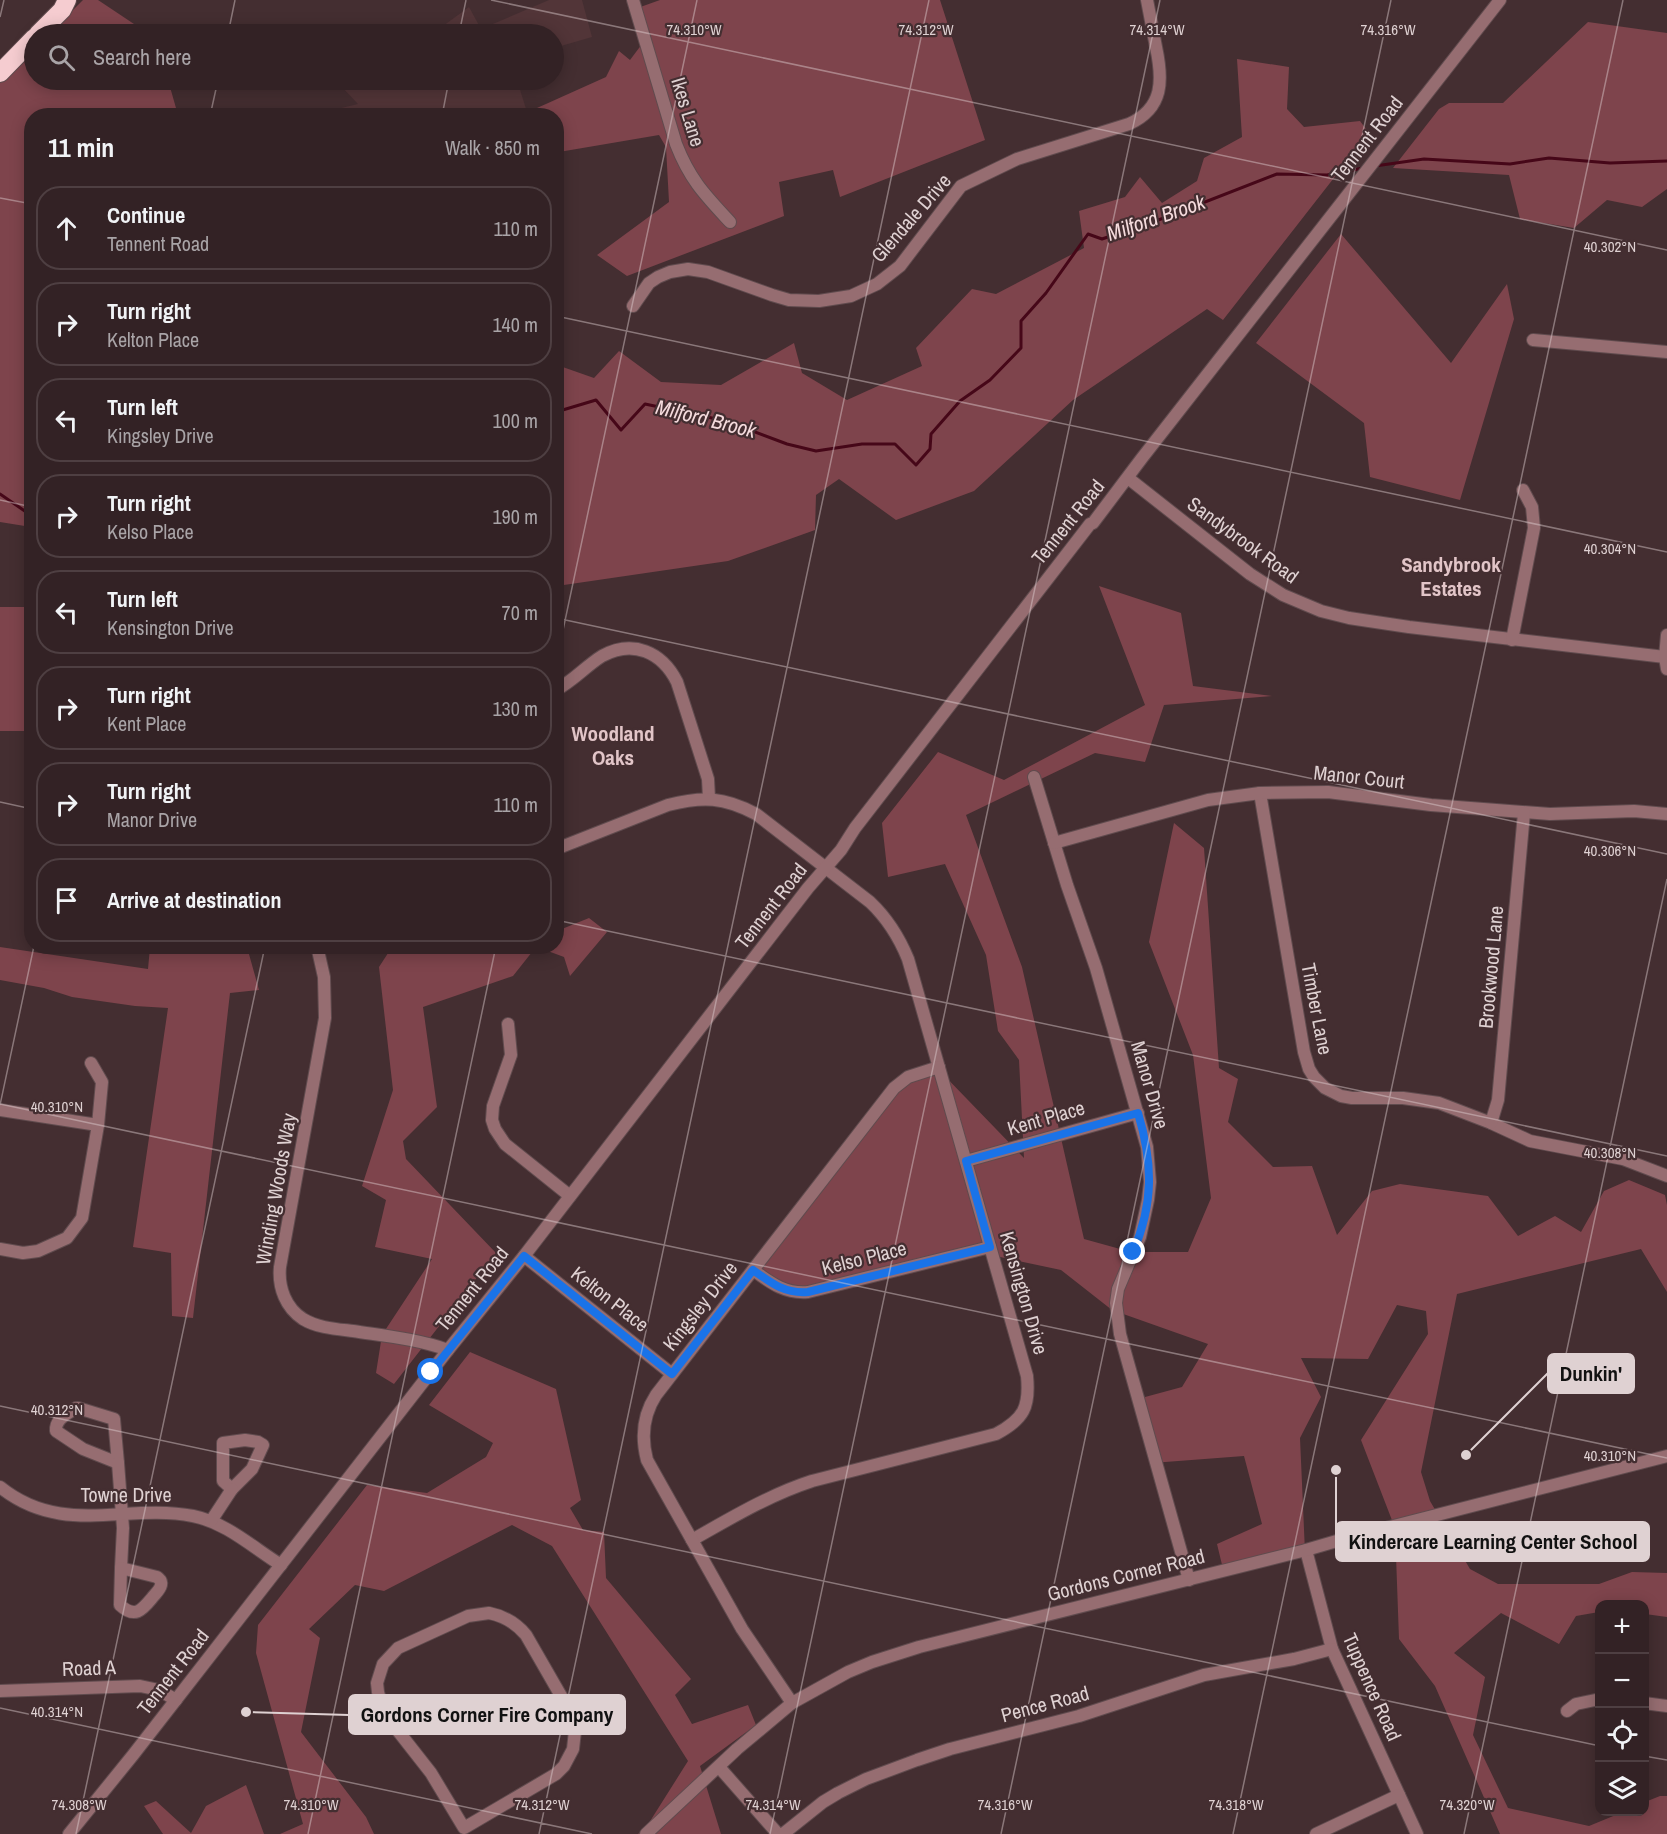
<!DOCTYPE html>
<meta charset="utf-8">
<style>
:root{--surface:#332225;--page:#3e2f32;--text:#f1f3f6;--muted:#a9a4a7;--line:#4e3f42}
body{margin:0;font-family:"Archivo Narrow",sans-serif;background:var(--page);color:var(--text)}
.controls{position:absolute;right:18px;bottom:18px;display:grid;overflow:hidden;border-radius:12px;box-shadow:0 3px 15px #0003}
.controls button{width:54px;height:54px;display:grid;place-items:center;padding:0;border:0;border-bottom:2px solid var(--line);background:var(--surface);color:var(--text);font:30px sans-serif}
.stop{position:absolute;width:18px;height:18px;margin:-14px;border:4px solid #1a73e8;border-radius:50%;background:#fff}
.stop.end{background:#1a73e8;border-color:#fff;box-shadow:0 2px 6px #0008}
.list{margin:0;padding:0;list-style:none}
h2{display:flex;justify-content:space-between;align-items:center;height:78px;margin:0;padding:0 24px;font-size:26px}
h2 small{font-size:20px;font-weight:400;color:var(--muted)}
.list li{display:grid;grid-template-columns:39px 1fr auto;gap:18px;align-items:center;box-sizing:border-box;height:84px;margin:0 12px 12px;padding:0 12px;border:2px solid var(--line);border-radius:24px}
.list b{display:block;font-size:22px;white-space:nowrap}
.list p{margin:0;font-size:20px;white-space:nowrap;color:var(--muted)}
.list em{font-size:20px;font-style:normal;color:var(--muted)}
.icon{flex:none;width:33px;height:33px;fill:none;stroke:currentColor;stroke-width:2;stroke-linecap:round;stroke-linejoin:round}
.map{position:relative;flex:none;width:1667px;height:1834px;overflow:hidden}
.search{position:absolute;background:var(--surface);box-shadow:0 3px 15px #0003;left:24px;top:24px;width:540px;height:66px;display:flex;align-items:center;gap:15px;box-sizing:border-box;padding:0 21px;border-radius:33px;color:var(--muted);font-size:22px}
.panel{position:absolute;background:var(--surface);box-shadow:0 3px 15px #0003;left:24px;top:108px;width:540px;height:846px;border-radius:24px}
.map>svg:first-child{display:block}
.built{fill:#523538}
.green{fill:#7e444c}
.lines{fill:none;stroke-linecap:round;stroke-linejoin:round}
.stream{stroke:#460718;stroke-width:3}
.minor-casing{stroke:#604b4e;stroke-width:14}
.highway-casing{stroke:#604b4e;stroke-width:20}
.minor{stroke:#966d71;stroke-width:12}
.highway{stroke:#f5ccd0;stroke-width:18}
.route{stroke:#1a73e8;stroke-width:8}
.ticks{fill:none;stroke:#dfd1d2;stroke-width:1.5;stroke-opacity:0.45}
.labels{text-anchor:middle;stroke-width:4.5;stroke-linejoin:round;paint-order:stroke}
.street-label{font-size:20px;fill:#dfd1d2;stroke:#442e31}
.water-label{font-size:21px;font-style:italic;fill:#f5dbdd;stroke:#442e31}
.neighbourhood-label{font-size:21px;font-weight:bold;fill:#e2c5c8;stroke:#442e31}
.ticks-label{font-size:15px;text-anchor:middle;fill:#dfd1d2;stroke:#442e31;stroke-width:4.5;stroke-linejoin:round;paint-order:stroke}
.leader{fill:none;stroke:#dfd1d2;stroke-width:2}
.callout-dot{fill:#dfd1d2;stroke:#442e31;stroke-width:2}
.callout{fill:#dfd1d2;stroke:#dfd1d2;stroke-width:2}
.callout-label{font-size:21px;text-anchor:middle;font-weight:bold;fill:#111}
</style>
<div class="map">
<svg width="1667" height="1834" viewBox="0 0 1667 1834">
<rect width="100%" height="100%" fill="#442e31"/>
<g class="built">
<path d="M549 0H582L592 37 554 48V34H432L469 7 481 29Z"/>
<path d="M343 80H517L527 112 519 116 312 115 358 104 341 86Z"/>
</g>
<g class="green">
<path d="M83 0H98L149 34H49Z"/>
<path d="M660 0H940L985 140 840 197 833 170 779 182 784 216 627 276 597 255 669 202 666 147 659 135 559 152 557 147 556 116 541 115 537 108 606 77 619 51 630 60 642 44 632 10Z"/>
<path d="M1588 22 1667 33V189L1642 207 1607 200 1574 228 1520 219 1509 175 1393 168 1439 109 1449 103H1503Z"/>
<path d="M34 49V80H168L178 115 32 116 31 527 0 522V83Z"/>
<path d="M1237 59 1289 67 1287 109 1304 127 1360 121 1369 133 1223 320 1207 309 1073 400 974 491 896 520 839 479 816 495 815 530 728 561 557 586V365L594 378 619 351 661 382 721 385 794 343 802 373 847 400 922 366 916 348 972 289 996 294 1084 248 1079 211 1125 197 1140 177 1162 203 1197 181 1204 158 1242 137Z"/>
<path d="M1341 234 1451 363 1507 284 1514 319 1460 500 1370 477 1364 423 1256 343Z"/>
<path d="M1099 586 1181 613 1193 686 1272 696 1164 705 1145 762 1095 753 966 815 1022 967 1084 1239 1131 1252H1188L1211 1198 1193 1055 1149 942 1174 823 1204 848 1219 1068 1238 1079 1228 1122 1273 1167 1312 1166 1337 1235 1372 1191 1400 1184 1488 1196 1518 1236 1555 1216 1581 1232 1604 1191 1629 1180 1665 1195 1667 1205V1292L1641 1249 1457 1294 1421 1472 1430 1501 1470 1569 1498 1584H1599L1632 1572 1667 1573V1617L1645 1614 1644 1604H1600L1599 1612 1576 1616 1559 1644 1501 1613 1454 1653 1485 1677 1473 1735 1508 1808 1589 1826 1623 1812H1644L1645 1802 1660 1796H1667V1834H1500L1435 1686 1399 1639 1395 1528 1361 1440 1428 1334 1426 1311 1397 1305 1368 1359 1301 1358 1321 1397 1300 1438 1305 1552 1224 1573 1217 1544 1262 1524 1244 1456 1152 1463 1134 1400 1182 1387 1208 1344 1112 1310 1061 1270 986 1254 797 1296 748 1275 910 1076 937 1068 1024 1158 1019 1060 998 1031 986 955 945 864 888 877 882 823 938 752 1004 780 1145 705Z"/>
<rect x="0" y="607" width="31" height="124"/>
<path d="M589 918 607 932 570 976 564 957 537 947 556 946 557 931Z"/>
<path d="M0 947 148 969 150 947H247L259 990 230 993 193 1318 172 1316 171 1253 133 1247 168 1008 135 1006 72 997 44 988 0 980Z"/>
<path d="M392 947H536L513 976 423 1007 437 1107 403 1141 406 1159 496 1253 394 1384 376 1373 382 1335 432 1259 375 1247 386 1200 362 1186 393 1090 379 967Z"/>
<path d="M470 1352 556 1389 581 1500 570 1508 583 1530 604 1532 606 1578 691 1679 675 1695 692 1724 748 1705 756 1725 700 1766 721 1834H638L647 1826 688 1761 552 1546 512 1525 384 1591 355 1585 309 1629 320 1638 301 1732 366 1817 374 1834H280L303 1824 256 1653 258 1625 367 1485 427 1493 486 1457 493 1443 429 1405Z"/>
<path d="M246 1785 264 1834H163L144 1806 156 1801 191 1833 206 1806Z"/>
</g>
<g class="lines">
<g class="stream">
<path d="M1375 166 1424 159 1510 164 1549 158 1610 163 1667 161"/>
<path d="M556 412 596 400 621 430 645 404 726 421 787 444 816 451 862 444H895L916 465 930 449 931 434 960 401 990 380 1021 348V321L1046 293 1088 234 1102 239 1164 218 1277 174 1327 175 1363 168"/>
<path d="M0 494 32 516"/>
</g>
<defs>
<g id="minor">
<path d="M633 0 676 144C690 180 705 195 730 222"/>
<path d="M633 306 649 283 658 277 670 272 688 269 708 272 772 295 789 300 819 301 851 296 877 284 900 266 961 186 1017 159 1129 124C1164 108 1163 80 1156 47 1153 31 1150 16 1147 0"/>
<path d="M1533 340 1667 352"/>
<path d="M1128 478 1250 574 1283 595 1321 611 1349 618 1409 627 1665 657"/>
<path d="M1667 635 1665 657 1667 669"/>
<path d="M1512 640 1534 528 1532 507 1523 490"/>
<path d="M556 690C573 681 586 666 602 656 633 639 662 652 677 682L708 779 709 798"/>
<path d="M1034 777 1067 885 1096 968 1147 1147 1150 1182 1148 1200 1140 1237 1118 1289 1116 1303 1120 1334 1189 1580"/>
<path d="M1260 793 1304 1052 1309 1069 1314 1077 1325 1088 1341 1096 1352 1098H1403L1439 1103 1491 1123 1530 1141 1623 1159 1667 1176"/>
<path d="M1054 843 1208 800 1260 793 1328 792 1431 805 1550 814 1634 811 1667 814"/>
<path d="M556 849 668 805C703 796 724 797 756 814L870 902C888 919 899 937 908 959L1027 1376C1030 1407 1024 1419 996 1434L812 1481C769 1495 731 1518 692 1540"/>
<path d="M317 946 324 977 325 1018 280 1267C278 1288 286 1308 303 1319 318 1328 336 1329 353 1331 385 1336 417 1339 448 1350"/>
<path d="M508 1024 511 1055 493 1106 492 1120 495 1129 505 1144 570 1196"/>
<path d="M0 1110 98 1125"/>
<path d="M1491 1123 1498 1100 1524 813"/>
<path d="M966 1161 1138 1113"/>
<path d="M0 1249 23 1253 38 1251 67 1238 82 1218 98 1125 102 1082 91 1063"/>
<path d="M524 1256 672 1374"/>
<path d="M753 1270C771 1283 785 1294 808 1292L990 1247"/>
<path d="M76 1408H78L114 1419 118 1463 83 1449 56 1431C55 1419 67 1414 76 1408Z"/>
<path d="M245 1440 258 1442 263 1445 252 1469 232 1489 223 1481V1443Z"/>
<path d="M118 1463 123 1528 121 1568"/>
<path d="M0 1487C62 1537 125 1503 193 1516 227 1523 252 1547 281 1565"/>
<path d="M211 1521 232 1489"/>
<path d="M1306 1550 1332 1649 1417 1834"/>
<path d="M121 1568 157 1577C160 1580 162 1580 161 1585 160 1590 155 1594 152 1598 142 1610 135 1619 120 1605Z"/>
<path d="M489 1613C504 1616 516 1623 526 1635L572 1715 575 1731 573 1749 564 1766 556 1774 464 1828 431 1773 391 1722 383 1710 378 1692 377 1683 383 1664 398 1648 468 1616Z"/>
<path d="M0 1691 140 1686 159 1690 176 1700"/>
<path d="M792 1703 742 1629 647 1460C641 1437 643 1415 656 1395L894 1088 908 1077 939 1067"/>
<path d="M1644 1703 1667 1706"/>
<path d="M1567 1711 1576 1704 1600 1699"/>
<path d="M719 1767 778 1834"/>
<path d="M69 1834 133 1755 448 1350 524 1256 808 888 841 850 855 828 1090 524 1093 523 1142 458 1500 0"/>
<path d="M646 1834 737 1749 792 1703 848 1672 872 1662 919 1647 1306 1550 1347 1538 1667 1456"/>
<path d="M783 1834 823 1802 838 1793 866 1779 917 1760 950 1749 1079 1716 1204 1675 1294 1659 1332 1649"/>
<path d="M1316 1834 1399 1795"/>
</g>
<g id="highway">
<path d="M38 34 62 10 67 0"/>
<path d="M0 73 34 38"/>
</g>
</defs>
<use href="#minor" class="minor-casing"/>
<use href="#highway" class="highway-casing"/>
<use href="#minor" class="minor"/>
<use href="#highway" class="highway"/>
</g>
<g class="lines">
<path class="route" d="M431 1372 524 1256 672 1374 753 1270C771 1283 785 1294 808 1292L990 1247 966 1161 1138 1113C1153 1163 1154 1203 1133 1252"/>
</g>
<path class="ticks" d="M491 0 1667 250M0 17 4 0M228 34 235 0M459 34 466 0M210 116 218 80M442 116 449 80M0 198 32 204M556 316 1667 552M0 500 32 507M556 618 1667 854M556 663 697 0M0 802 32 809M556 920 1667 1156M0 1104 1667 1458M0 1105 34 946M0 1406 1600 1746M0 1708 592 1834M1644 1756 1667 1760M76 1834 265 946M308 1834 496 946M539 1834 929 0M770 1834 1160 0M1001 1834 1391 0M1233 1834 1623 0M1464 1834 1667 879"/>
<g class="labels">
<g class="street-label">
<text transform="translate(688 112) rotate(73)" y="7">Ikes Lane</text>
<text transform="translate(1367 139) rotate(-52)" y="7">Tennent Road</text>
<text transform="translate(911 218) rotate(-49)" y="7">Glendale Drive</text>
<text transform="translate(1068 522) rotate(-51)" y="7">Tennent Road</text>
<text transform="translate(1243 540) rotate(36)" y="7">Sandybrook Road</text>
<text transform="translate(1359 777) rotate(6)" y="7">Manor Court</text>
<text transform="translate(771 906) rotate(-52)" y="7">Tennent Road</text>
<text transform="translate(1491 967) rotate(-85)" y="7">Brookwood Lane</text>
<text transform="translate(1317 1009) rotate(79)" y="7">Timber Lane</text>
<text transform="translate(1150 1085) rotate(74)" y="7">Manor Drive</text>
<text transform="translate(1046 1118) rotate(-16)" y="7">Kent Place</text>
<text transform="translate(276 1189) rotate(-80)" y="7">Winding Woods Way</text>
<text transform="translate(864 1258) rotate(-14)" y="7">Kelso Place</text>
<text transform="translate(472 1289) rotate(-51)" y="7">Tennent Road</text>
<text transform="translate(1024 1293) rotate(74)" y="7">Kensington Drive</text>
<text transform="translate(610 1299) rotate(38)" y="7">Kelton Place</text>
<text transform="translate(700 1306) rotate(-52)" y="7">Kingsley Drive</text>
<text x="126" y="1502">Towne Drive</text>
<text transform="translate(1126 1575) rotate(-14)" y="7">Gordons Corner Road</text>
<text transform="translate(89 1668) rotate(-2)" y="7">Road A</text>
<text transform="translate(173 1672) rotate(-52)" y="7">Tennent Road</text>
<text transform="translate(1372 1687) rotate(66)" y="7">Tuppence Road</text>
<text transform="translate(1045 1704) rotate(-15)" y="7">Pence Road</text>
</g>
<g class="water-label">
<text transform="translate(1156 218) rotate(-19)" y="7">Milford Brook</text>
<text transform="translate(706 419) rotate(14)" y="7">Milford Brook</text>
</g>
<g class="neighbourhood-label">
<text x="1451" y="572">Sandybrook<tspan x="1451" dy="24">Estates</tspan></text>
<text x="613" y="741">Woodland<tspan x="613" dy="24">Oaks</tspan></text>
</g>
</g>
<g class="ticks-label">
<text x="694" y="35">74.310°W</text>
<text x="926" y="35">74.312°W</text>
<text x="1157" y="35">74.314°W</text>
<text x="1388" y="35">74.316°W</text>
<text x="1610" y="252">40.302°N</text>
<text x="1610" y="554">40.304°N</text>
<text x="1610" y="856">40.306°N</text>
<text x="57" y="1112">40.310°N</text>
<text x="1610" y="1158">40.308°N</text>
<text x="57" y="1415">40.312°N</text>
<text x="1610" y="1461">40.310°N</text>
<text x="57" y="1717">40.314°N</text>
<text x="79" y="1810">74.308°W</text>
<text x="311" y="1810">74.310°W</text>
<text x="542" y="1810">74.312°W</text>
<text x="773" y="1810">74.314°W</text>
<text x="1005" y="1810">74.316°W</text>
<text x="1236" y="1810">74.318°W</text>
<text x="1467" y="1810">74.320°W</text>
</g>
<path class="leader" d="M1466 1455L1548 1373M1336 1470L1336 1542M246 1712L349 1715"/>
<g class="callout-dot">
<circle cx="1466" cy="1455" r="6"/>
<circle cx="1336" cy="1470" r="6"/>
<circle cx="246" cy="1712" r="6"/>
</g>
<g class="callout">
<rect x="1548" y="1354" width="86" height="39" rx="6"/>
<rect x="1336" y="1522" width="313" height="39" rx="6"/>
<rect x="349" y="1695" width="276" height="39" rx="6"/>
</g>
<g class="callout-label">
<text x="1591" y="1381">Dunkin'</text>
<text x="1493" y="1549">Kindercare Learning Center School</text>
<text x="487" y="1722">Gordons Corner Fire Company</text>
</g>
</svg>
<div class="controls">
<button>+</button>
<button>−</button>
<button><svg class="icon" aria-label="locate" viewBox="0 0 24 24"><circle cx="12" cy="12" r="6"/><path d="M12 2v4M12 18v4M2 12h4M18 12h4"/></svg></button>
<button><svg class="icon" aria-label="layers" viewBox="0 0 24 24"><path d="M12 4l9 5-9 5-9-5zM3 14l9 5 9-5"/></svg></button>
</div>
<div class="stop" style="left:431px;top:1372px"></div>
<div class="stop end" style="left:1133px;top:1252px"></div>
<div class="search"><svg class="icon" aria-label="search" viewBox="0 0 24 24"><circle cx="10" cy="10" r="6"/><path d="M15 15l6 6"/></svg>Search here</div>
<section class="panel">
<h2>11 min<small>Walk · 850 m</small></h2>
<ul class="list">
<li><svg class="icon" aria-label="ahead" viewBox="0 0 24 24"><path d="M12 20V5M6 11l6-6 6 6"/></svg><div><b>Continue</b><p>Tennent Road</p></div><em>110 m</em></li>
<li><svg class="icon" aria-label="right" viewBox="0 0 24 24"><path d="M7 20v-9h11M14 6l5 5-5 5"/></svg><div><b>Turn right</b><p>Kelton Place</p></div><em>140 m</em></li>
<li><svg class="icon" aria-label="left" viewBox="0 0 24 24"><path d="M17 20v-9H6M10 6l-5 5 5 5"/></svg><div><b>Turn left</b><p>Kingsley Drive</p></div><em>100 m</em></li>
<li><svg class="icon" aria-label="right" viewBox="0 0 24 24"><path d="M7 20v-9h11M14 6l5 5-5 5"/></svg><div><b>Turn right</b><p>Kelso Place</p></div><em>190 m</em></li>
<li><svg class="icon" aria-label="left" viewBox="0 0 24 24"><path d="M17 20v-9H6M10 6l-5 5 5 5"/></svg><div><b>Turn left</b><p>Kensington Drive</p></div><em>70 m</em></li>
<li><svg class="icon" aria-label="right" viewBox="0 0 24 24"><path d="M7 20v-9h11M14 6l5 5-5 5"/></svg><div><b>Turn right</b><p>Kent Place</p></div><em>130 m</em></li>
<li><svg class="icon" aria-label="right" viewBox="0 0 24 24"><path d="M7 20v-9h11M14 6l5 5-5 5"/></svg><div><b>Turn right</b><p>Manor Drive</p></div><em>110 m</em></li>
<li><svg class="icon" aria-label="arrive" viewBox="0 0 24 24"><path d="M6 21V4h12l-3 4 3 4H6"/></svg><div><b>Arrive at destination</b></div></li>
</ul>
</section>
</div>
